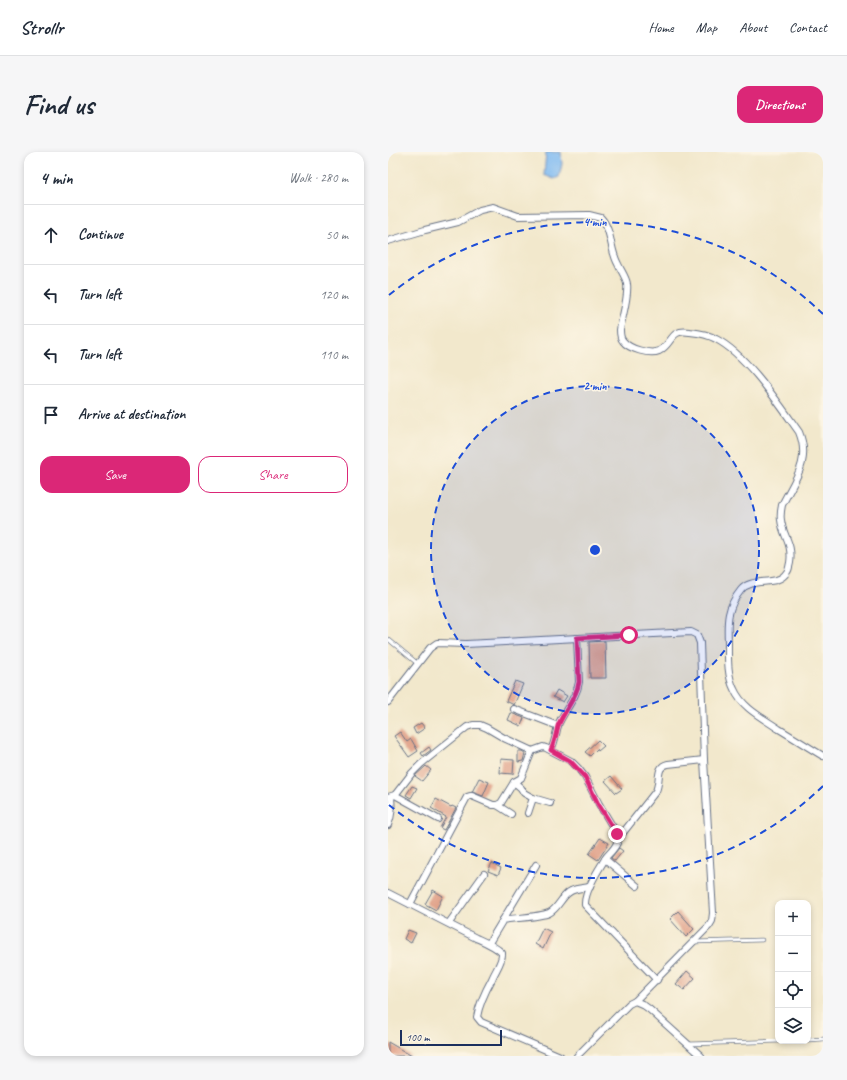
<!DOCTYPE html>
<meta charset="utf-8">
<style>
:root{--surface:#fff;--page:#f6f6f7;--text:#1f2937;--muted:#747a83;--line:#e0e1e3;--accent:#db2777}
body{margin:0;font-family:Caveat,sans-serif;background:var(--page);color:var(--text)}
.controls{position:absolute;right:12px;bottom:12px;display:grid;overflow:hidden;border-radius:8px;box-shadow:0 2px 6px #0003}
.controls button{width:36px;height:36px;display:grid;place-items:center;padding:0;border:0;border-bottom:1px solid var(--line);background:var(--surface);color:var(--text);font:20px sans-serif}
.scale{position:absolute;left:12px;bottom:10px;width:102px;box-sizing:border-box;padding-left:4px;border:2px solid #1b2f5e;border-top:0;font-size:11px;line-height:14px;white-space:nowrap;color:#1b2f5e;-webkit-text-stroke:3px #fcf5e5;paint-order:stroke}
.stop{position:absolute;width:12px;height:12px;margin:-9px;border:3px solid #db2777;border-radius:50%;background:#fff}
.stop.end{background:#db2777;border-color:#fff;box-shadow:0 1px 4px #0008}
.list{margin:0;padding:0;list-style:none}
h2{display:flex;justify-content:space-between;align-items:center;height:52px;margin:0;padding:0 16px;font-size:17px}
h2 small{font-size:13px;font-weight:400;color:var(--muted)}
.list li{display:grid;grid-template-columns:26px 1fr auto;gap:12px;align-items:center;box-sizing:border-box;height:60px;padding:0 16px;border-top:1px solid var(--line)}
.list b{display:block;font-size:15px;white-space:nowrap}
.list em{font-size:13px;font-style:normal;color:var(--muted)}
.actions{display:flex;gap:8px;padding:12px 16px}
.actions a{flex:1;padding:9px 0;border:1px solid var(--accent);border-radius:12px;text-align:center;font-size:14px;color:var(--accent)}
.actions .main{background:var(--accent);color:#fff}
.icon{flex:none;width:22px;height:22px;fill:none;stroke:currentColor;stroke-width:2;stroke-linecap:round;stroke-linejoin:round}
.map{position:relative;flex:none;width:435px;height:904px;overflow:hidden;border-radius:12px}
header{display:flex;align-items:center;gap:24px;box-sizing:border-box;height:56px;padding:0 20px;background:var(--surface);border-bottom:1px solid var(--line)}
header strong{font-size:19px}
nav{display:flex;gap:22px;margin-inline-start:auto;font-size:14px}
.intro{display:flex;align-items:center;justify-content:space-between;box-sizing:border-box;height:96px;padding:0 24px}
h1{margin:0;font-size:28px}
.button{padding:10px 18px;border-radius:12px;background:var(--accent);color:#fff;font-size:14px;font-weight:700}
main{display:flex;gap:24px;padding:0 24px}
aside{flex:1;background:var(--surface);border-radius:12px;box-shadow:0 2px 6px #0003}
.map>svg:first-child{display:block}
.water{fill:#81bbf2;stroke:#4e75a8}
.building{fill:#db9278}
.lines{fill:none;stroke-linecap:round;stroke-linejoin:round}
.service-casing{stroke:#667084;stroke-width:4.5}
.minor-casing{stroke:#667084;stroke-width:8}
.service{stroke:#fff;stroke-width:3}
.minor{stroke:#fff;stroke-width:6}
.route{stroke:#db2777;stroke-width:5}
.ring{fill:none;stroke:#1d4ed8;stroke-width:2;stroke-dasharray:7 5}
.centre{fill:#1d4ed8;stroke:#fcf5e5;stroke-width:2}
.ring-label{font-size:12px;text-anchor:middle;font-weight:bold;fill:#1d4ed8;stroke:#fcf5e5;stroke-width:3;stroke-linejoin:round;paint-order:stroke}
</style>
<header>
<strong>Strollr</strong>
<nav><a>Home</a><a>Map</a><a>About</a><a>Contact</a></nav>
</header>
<div class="intro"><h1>Find us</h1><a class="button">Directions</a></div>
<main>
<aside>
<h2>4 min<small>Walk · 280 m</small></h2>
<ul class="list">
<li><svg class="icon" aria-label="ahead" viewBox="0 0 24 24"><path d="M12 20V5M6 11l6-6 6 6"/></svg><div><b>Continue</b></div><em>50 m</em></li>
<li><svg class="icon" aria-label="left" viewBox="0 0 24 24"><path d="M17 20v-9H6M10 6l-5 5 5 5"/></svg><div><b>Turn left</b></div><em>120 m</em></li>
<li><svg class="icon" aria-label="left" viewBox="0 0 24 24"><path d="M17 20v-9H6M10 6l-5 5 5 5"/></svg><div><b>Turn left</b></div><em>110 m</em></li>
<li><svg class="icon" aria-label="arrive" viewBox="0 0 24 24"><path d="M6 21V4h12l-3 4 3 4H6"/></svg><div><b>Arrive at destination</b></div></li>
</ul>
<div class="actions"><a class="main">Save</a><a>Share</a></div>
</aside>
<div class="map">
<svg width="435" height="904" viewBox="0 0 435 904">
<rect width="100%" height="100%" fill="#fcf5e5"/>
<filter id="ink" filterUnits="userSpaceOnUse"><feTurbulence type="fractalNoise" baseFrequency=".025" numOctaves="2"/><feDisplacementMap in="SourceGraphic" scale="8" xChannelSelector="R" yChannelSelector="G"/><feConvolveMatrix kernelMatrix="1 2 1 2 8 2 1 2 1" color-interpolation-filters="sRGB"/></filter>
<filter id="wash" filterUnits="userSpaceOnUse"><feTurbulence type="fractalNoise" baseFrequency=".012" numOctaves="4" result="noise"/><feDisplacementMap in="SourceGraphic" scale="16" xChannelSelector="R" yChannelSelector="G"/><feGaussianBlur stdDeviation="0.9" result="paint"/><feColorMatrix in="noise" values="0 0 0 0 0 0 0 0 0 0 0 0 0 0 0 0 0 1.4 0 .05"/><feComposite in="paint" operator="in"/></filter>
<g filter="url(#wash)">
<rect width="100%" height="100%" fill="#f2e8cc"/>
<path class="water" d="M158 0H173L174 12 171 25 166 27 156 23Z"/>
<g id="blocks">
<g class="building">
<path d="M217 489 218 526H202L201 490Z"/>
<path d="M127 529 135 532 126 553 118 549Z"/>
<path d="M169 538 179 544 175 550 165 545Z"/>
<path d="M123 561 136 566 133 574 120 568Z"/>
<path d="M33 571 37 576 28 582 25 576Z"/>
<path d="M12 580 19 590 23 587 30 599 21 605 6 584Z"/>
<path d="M210 588 216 594 210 599 209 597 202 604 197 600Z"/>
<path d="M41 595 43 598 35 604 33 601Z"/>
<path d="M130 599H134L137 601 135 609 130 610Z"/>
<path d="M113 607 126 608 125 622 112 621Z"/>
<path d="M38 614 43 618 34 629 27 624Z"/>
<path d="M223 624 234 637 228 641 217 629Z"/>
<path d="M91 626 101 630 95 644 84 640Z"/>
<path d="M24 634 29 636 23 646 18 643Z"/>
<path d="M48 647 63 655 64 654 68 656 56 678 52 676 58 665 43 656Z"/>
<path d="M212 686 221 691 210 708 201 702Z"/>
<path d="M231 696 235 699 227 709 223 706Z"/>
<path d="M104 711 113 716 110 723 100 719Z"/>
<path d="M45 738 55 744 48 758 37 752Z"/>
<path d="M290 759 306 777 298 785 282 767Z"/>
<path d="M155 776 163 780 155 797 147 792Z"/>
<path d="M20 778 28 781 23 791 16 787Z"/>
<path d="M299 819 307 826 296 838 288 832Z"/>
<path d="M0 890 24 904H0Z"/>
</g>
</g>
</g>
<g filter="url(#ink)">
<use href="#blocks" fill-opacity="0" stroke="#667084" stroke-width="1"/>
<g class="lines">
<defs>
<g id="service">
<path d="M0 487 30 512"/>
<path d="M306 790 374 788"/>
<path d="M420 888 435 887"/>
<path d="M301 892 393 889"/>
</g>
<g id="minor">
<path d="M0 89 37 78 70 70 92 58 105 55 130 64 201 63 213 66C224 78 222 98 230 112 233 119 238 125 239 132 241 144 234 165 232 178 232 182 232 186 235 189 241 197 262 203 271 199 285 192 282 176 302 180 311 181 321 183 328 187 359 203 391 252 411 280 423 309 407 327 394 353 393 358 392 363 393 368 395 385 405 391 402 411 401 414 401 418 399 420 389 436 365 424 353 438 339 455 339 469 340 490 340 505 339 523 346 537 354 556 375 566 391 577 406 586 420 595 435 604"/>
<path d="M0 550 42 496 49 491 78 492 303 480 309 483 312 491 316 608 325 761 324 769 321 774 247 849"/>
<path d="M126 557 170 574"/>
<path d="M163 598C167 590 168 582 170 573 176 559 189 545 191 530L189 486"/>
<path d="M126 630 133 636 136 641 145 646 140 661"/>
<path d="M7 643 50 667"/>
<path d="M0 645 7 643 24 621 33 612 79 575 85 573H92L99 576 116 586 144 599 155 595 158 596 183 609 190 616 197 625 211 652 229 682C230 684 230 686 230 688 229 694 223 700 219 704 212 715 196 739 197 753L269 828"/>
<path d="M145 646 162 651"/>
<path d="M109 653 113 651 126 630 133 626 144 599"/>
<path d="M0 673C4 663 4 656 3 645"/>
<path d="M230 687 268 639C273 628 267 615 280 612L316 608"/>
<path d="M217 707 249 734"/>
<path d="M0 741 88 786C97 790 107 794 114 801 115 809 107 819 104 827 98 838 91 852 89 865L93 870 172 904"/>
<path d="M22 752 79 645 82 644H84L105 653H109L123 662"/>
<path d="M115 768C126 766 152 765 161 761 171 756 174 743 183 739 188 736 196 736 202 735"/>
<path d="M61 771 96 722"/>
<path d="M101 791 148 713"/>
<path d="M189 904 241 852 247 849 254 852 261 857 313 904"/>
</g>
</defs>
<use href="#service" class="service-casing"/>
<use href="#minor" class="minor-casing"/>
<use href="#service" class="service"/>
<use href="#minor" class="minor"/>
</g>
</g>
<g class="lines" filter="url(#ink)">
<path class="route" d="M229 682 210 652 197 625 182 609 163 598C167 590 168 582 170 574 176 559 189 545 191 530L189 486 241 483"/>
</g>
<circle cx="207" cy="398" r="164" fill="#1d4ed8" fill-opacity=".12"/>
<g class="ring">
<circle cx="207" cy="398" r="164"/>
<path d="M435 634A328 328 0 0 1 1 653M1 143A328 328 0 0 1 435 162"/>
</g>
<circle cx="207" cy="398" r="6" class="centre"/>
<g class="ring-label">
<text x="207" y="74">4 min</text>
<text x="207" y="238">2 min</text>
</g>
</svg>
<div class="controls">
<button>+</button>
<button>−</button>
<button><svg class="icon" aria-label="locate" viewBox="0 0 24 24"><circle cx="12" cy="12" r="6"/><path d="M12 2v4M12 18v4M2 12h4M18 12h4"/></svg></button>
<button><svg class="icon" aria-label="layers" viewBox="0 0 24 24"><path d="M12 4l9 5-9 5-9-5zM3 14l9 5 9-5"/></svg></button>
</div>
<div class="scale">100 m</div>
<div class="stop" style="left:241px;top:483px"></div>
<div class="stop end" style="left:229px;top:682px"></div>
</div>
</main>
